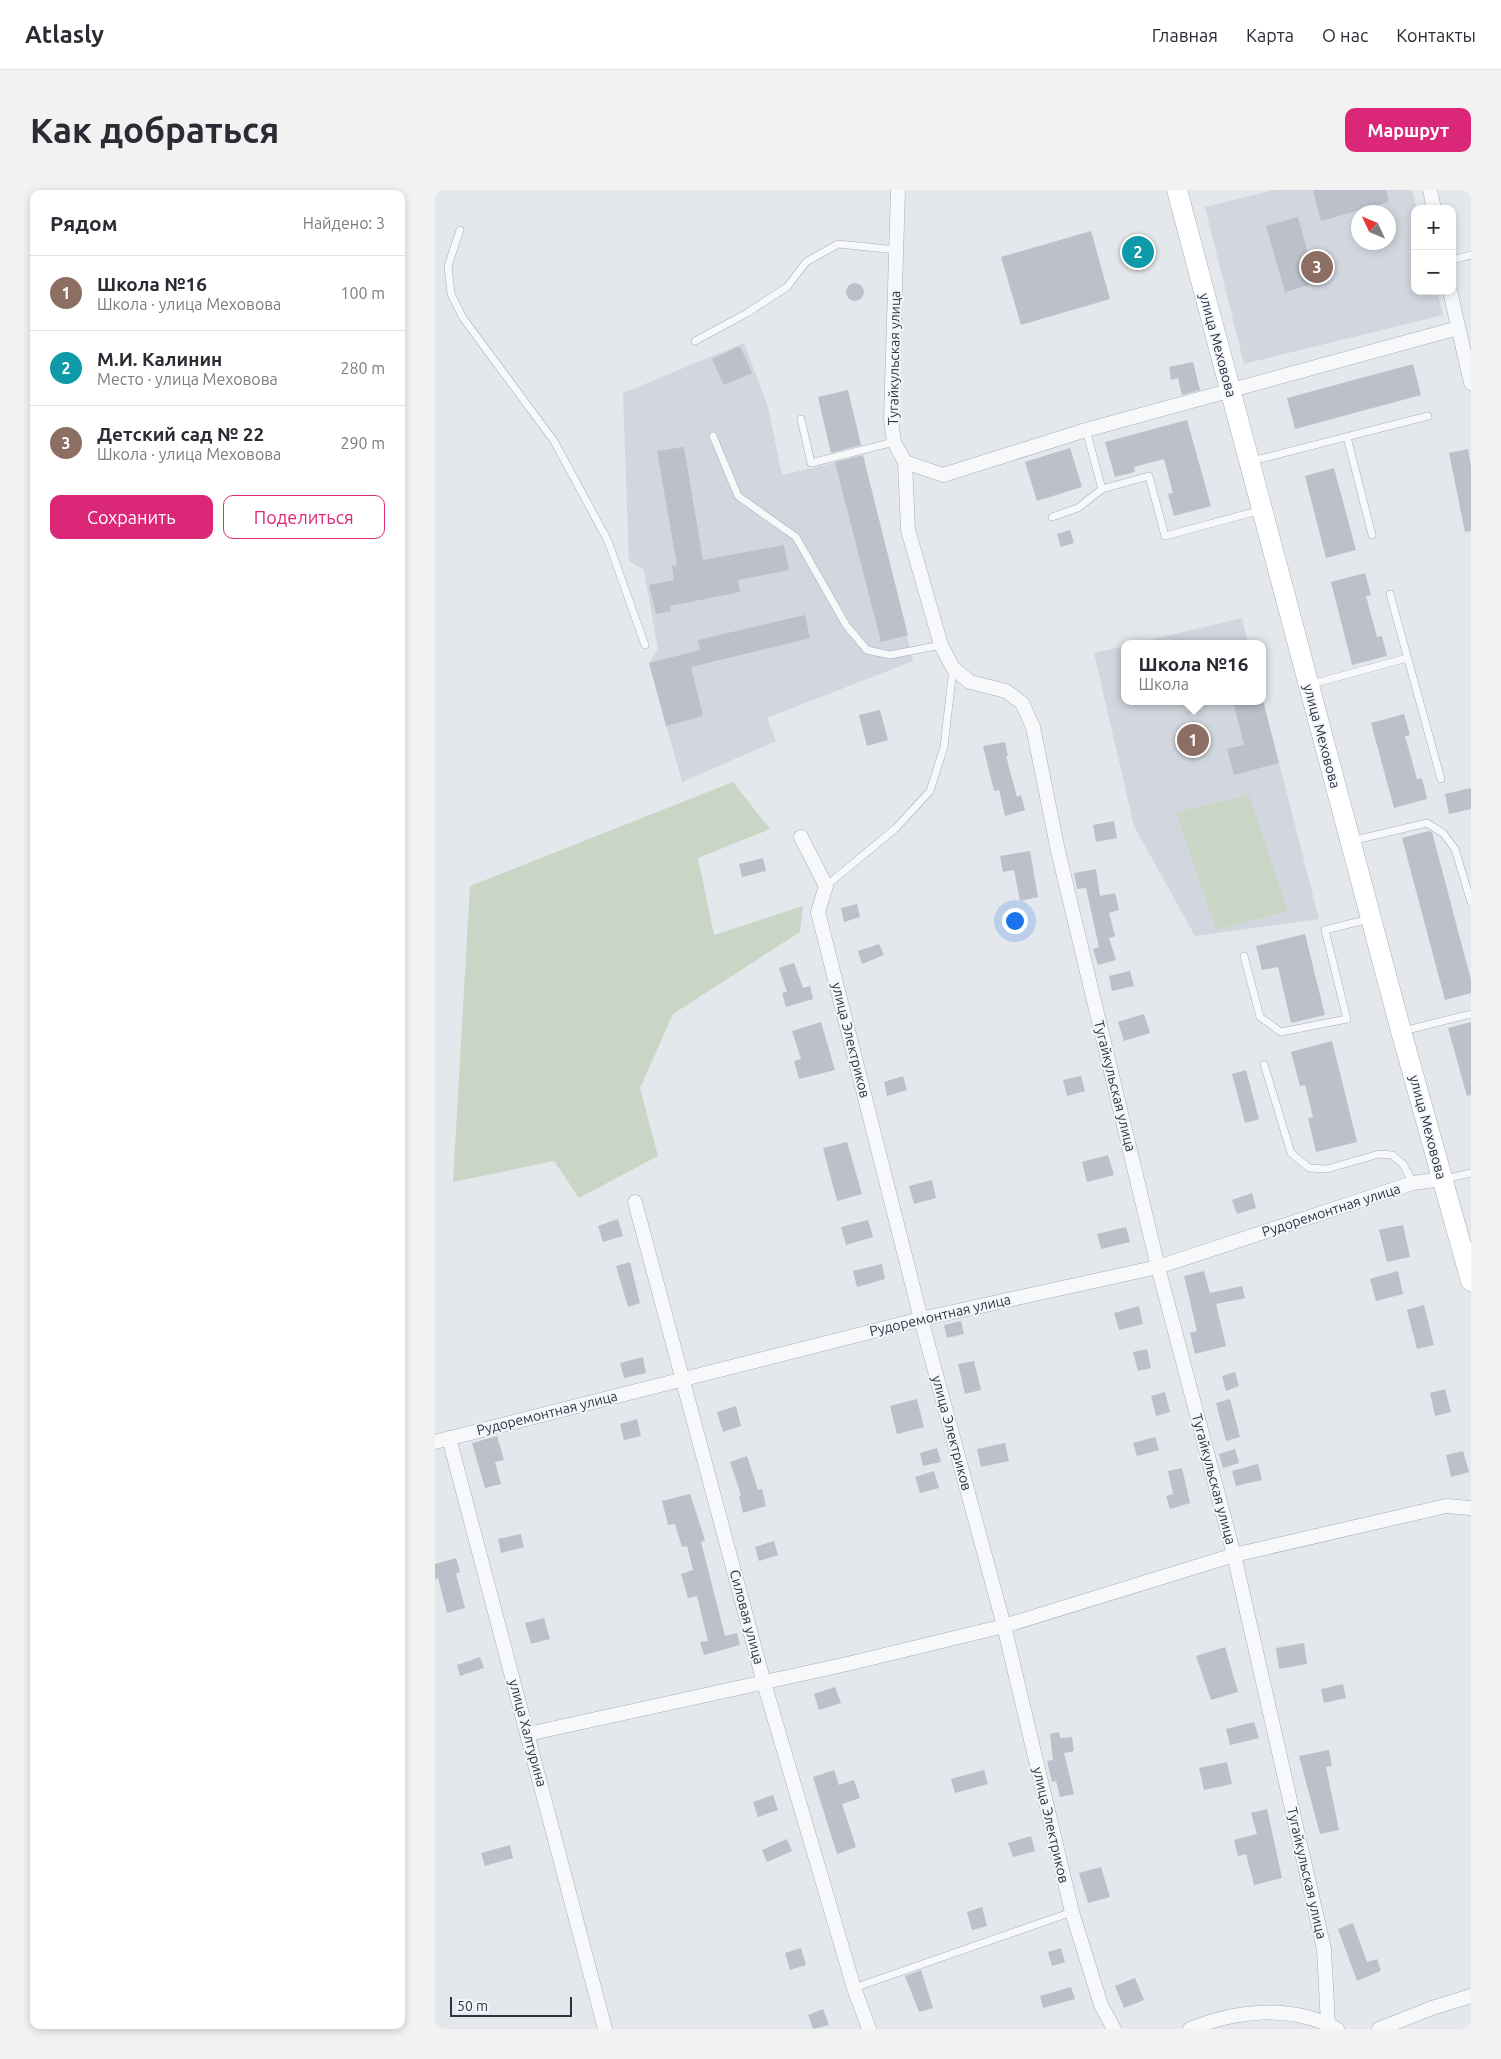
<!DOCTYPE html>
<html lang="ru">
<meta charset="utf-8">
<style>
:root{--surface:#fff;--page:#f2f2f3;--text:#2b2b33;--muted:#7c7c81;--line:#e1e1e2;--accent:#db2777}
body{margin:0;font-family:Ubuntu,sans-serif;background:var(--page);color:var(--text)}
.controls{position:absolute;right:15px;top:15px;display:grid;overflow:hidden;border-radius:10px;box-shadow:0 2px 8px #0003}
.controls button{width:45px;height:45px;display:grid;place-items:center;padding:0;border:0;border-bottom:1px solid var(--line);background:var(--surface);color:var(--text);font:25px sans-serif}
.compass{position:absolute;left:916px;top:15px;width:45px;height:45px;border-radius:50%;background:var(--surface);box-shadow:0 2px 8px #0003;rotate:314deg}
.scale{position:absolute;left:15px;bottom:12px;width:122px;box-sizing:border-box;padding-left:5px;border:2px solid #2b3445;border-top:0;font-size:14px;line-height:18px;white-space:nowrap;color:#2b3445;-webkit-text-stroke:4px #f4f6f9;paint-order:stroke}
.you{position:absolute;left:579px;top:730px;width:18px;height:18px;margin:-12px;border:4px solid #fff;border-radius:50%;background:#1a73e8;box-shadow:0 0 0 8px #1a73e833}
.badge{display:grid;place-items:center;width:32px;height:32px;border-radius:50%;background:var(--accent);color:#fff;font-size:16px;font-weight:700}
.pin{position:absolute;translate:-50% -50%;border:2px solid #fff;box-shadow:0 1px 5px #0006}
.popup{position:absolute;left:686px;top:450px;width:145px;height:65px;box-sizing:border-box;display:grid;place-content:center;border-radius:10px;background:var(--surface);filter:drop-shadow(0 1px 4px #0005);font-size:16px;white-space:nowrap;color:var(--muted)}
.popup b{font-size:19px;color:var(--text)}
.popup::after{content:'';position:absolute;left:50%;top:100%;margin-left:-10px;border:10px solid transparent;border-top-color:var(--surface)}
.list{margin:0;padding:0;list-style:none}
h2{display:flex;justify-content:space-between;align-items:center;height:65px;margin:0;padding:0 20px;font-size:21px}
h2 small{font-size:16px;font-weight:400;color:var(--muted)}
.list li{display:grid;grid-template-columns:32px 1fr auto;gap:15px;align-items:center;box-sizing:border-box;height:75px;padding:0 20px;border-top:1px solid var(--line)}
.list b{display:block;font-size:19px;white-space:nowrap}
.list p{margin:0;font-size:16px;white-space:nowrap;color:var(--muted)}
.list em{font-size:16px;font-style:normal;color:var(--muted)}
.actions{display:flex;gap:10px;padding:15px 20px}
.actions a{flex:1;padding:11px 0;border:1px solid var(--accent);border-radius:10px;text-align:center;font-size:18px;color:var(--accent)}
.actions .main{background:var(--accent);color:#fff}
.map{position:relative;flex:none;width:1036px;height:1839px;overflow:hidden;border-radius:10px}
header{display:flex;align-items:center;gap:30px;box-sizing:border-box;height:70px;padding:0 25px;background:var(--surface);border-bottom:1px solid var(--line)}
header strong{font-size:24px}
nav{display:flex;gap:28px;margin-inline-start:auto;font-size:18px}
.intro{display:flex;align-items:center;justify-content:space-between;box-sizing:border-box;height:120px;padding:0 30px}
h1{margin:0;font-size:35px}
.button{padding:12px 22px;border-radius:10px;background:var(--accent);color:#fff;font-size:18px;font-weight:700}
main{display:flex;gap:30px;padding:0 30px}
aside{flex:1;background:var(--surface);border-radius:10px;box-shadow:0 2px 8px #0003}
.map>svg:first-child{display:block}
.built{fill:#d2d6de;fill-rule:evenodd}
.green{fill:#c9d6c5}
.building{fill:#bbc0ca}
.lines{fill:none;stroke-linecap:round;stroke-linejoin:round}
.lane-casing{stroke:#a9aeb7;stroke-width:8}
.street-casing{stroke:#a9aeb7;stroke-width:15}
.secondary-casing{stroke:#a9aeb7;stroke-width:21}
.lane{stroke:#f7f8fa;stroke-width:7}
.street{stroke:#f7f8fa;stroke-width:14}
.secondary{stroke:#fff;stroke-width:20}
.labels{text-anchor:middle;stroke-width:4;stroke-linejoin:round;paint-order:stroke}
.street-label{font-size:14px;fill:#2b3445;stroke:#f4f6f9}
</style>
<header>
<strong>Atlasly</strong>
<nav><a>Главная</a><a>Карта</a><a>О нас</a><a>Контакты</a></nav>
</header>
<div class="intro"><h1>Как добраться</h1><a class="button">Маршрут</a></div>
<main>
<aside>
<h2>Рядом<small>Найдено: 3</small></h2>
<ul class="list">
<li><span class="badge" style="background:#8d6e63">1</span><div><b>Школа №16</b><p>Школа · улица Меховова</p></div><em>100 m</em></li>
<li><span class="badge" style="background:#0f9aa8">2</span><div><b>М.И. Калинин</b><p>Место · улица Меховова</p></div><em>280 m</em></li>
<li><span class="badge" style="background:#8d6e63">3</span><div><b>Детский сад № 22</b><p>Школа · улица Меховова</p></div><em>290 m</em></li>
</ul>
<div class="actions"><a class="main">Сохранить</a><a>Поделиться</a></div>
</aside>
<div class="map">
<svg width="1036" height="1839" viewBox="0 0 1036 1839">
<rect width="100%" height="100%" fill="#e4e7ec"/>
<g class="built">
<path d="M839 0H977L982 19H980V101H1002L1008 125 809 174 770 17ZM924 22H954V52H924Z"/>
<path d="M309 153 333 217 347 285 428 266 478 471 332 528 341 551 247 592 214 473 223 460 209 380 194 371 188 203Z"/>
<path d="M807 428 813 454H698Z"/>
<path d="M689 456V511H827V506L884 729 760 746 699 636 659 463Z"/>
</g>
<g class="green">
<path d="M298 592 335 639 263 668 279 745 368 716 365 742 238 824 205 898 223 966 144 1008 119 971 18 992 35 696Z"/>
<path d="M814 605 853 721 781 740 741 622Z"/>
</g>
<g class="building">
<path d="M878 0H951L954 12 886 31Z"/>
<path d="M863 27 881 93 850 102 831 36Z"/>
<path d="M656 41 675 109 586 135 566 67Z"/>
<circle cx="420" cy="102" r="9"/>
<path d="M305 156 317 183 289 195 277 169Z"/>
<path d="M758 172 765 200 747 205 743 188 736 190 734 177Z"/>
<path d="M978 174 986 205 860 239 852 208Z"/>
<path d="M413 200 426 255 396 263 383 207Z"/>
<path d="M752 230 776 316 739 326 733 304 738 303 729 269 699 277 700 282 680 287 670 252Z"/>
<path d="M249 257 268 370 349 355 354 380 303 390 305 402 235 416 236 421 221 424 214 395 239 390 237 376 242 375 222 261Z"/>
<path d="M635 258 647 297 602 311 590 272Z"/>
<path d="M1033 259 1036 276V341L1030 342 1014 263Z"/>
<path d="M428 265 473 445 446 452 400 272Z"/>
<path d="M899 278 921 360 891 368 870 286Z"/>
<path d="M635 340 639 353 626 357 622 344Z"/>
<path d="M930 383 936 405 931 406 942 447 947 446 952 466 917 475 896 392Z"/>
<path d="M370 425 375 448 256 477 268 526 231 536 214 473 265 460 263 450Z"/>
<path d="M798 511H828L844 573 799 585 792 559 809 555Z"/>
<path d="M445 520 453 550 432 556 424 525Z"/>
<path d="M969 524 975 545 970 546 982 589 987 588 992 609 959 618 936 533Z"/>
<path d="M570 552 573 566H571L582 607 586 605 590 620 570 626 564 600 559 601 548 556Z"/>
<path d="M1036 598V619L1014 624 1010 604Z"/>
<path d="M679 631 682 648 661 652 658 635Z"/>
<path d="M994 641 997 642 1036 790V803L1010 810 967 648Z"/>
<path d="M595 661 603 707 585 711 579 680 568 682 565 666Z"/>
<path d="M328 668 331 681 307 687 304 674Z"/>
<path d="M661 679 665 706 680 703 684 720 674 723 680 746 674 748 681 770 663 775 658 759 664 757 651 698 642 699 639 683Z"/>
<path d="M422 714 425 727 409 732 406 718Z"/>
<path d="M870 744 890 825 856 833 843 777 827 780 821 756Z"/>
<path d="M444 754 449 765 427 774 423 761Z"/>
<path d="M359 773 368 798 375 796 378 809 351 817 347 803 352 802 344 778Z"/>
<path d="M695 781 699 796 677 801 674 786Z"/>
<path d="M709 824 715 843 689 851 683 832Z"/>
<path d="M386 832 400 880 364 889 359 871 366 869 357 841Z"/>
<path d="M1036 832V905L1032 906 1013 838Z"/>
<path d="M897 851 922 952 881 962 873 928 878 927 870 895 865 896 856 862Z"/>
<path d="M811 880 824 929 810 933 797 884Z"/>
<path d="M468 886 472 900 452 906 449 892Z"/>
<path d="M646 886 650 901 632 906 628 890Z"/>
<path d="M412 952 427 1004 402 1011 388 958Z"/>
<path d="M673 965 679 985 652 992 647 972Z"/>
<path d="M497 990 501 1008 479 1014 474 996Z"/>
<path d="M817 1003 821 1018 802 1024 797 1010Z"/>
<path d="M183 1029 188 1046 168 1052 163 1036Z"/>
<path d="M433 1030 438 1047 411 1055 406 1037Z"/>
<path d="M968 1035 975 1067 952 1072 944 1040Z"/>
<path d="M691 1037 695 1052 666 1059 662 1044Z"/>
<path d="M195 1072 205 1113 193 1117 181 1076Z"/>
<path d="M447 1074 450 1089 422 1097 418 1081Z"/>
<path d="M769 1081 775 1103 807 1096 810 1108 781 1114 791 1156 760 1164 755 1143 762 1141 749 1086Z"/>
<path d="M963 1081 968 1104 941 1111 935 1089Z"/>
<path d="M989 1115 999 1155 982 1159 972 1120Z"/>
<path d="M704 1116 708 1134 684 1140 679 1123Z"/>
<path d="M526 1131 529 1144 512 1148 509 1135Z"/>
<path d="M712 1159 716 1178 703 1181 698 1162Z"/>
<path d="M208 1167 211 1183 189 1188 185 1173Z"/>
<path d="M539 1171 546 1200 530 1204 523 1174Z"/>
<path d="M800 1182 804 1196 791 1201 787 1186Z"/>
<path d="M1010 1199 1016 1222 1000 1226 995 1203Z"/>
<path d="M730 1202 735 1222 721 1226 716 1206Z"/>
<path d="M482 1209 489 1237 462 1244 455 1216Z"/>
<path d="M795 1209 805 1247 791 1251 781 1213Z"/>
<path d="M301 1216 306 1236 288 1242 282 1222Z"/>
<path d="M202 1229 206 1246 189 1250 185 1234Z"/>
<path d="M62 1246 69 1270 60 1272 66 1294 50 1298 37 1253Z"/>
<path d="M720 1247 724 1260 702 1266 698 1253Z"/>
<path d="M570 1253 574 1271 546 1277 542 1259Z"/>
<path d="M502 1258 506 1272 488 1276 485 1263Z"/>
<path d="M800 1259 804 1273 788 1278 784 1264Z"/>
<path d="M1028 1261 1034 1282 1016 1287 1011 1265Z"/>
<path d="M312 1266 323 1300 327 1299 331 1316 308 1323 304 1306 306 1305 295 1272Z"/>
<path d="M823 1274 827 1290 801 1296 797 1281Z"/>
<path d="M747 1278 755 1313 735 1319 731 1306 738 1304 733 1281Z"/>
<path d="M499 1281 504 1298 485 1303 480 1287Z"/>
<path d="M255 1304 270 1350 266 1352 290 1446 302 1443 305 1455 269 1465 265 1452 273 1451 262 1406 253 1408 246 1384 258 1380 252 1356 247 1357 240 1334 233 1335 227 1311Z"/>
<path d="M86 1344 89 1357 66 1363 63 1349Z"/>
<path d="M339 1351 343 1365 324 1371 320 1357Z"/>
<path d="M21 1368 25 1382 21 1384 30 1418 12 1423 3 1388 0 1389V1374Z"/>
<path d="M109 1428 115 1449 96 1454 90 1433Z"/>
<path d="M869 1453 872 1474 844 1479 841 1458Z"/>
<path d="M790 1457 803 1502 776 1510 761 1466Z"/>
<path d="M45 1467 49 1478 25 1486 22 1475Z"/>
<path d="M908 1494 911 1508 889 1513 886 1499Z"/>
<path d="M400 1497 406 1513 384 1520 379 1504Z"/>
<path d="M819 1532 824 1548 795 1555 791 1539Z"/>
<path d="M624 1542 625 1548 637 1547 639 1561 629 1563 639 1604 625 1607 621 1591 617 1592 612 1571 618 1570 615 1544Z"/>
<path d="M894 1560 897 1576 891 1577 904 1640 885 1644 864 1566Z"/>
<path d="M792 1572 797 1594 769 1600 764 1578Z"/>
<path d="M399 1580 404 1595 419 1590 425 1608 407 1614 421 1657 402 1664 378 1587Z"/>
<path d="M549 1580 553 1594 520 1603 516 1589Z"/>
<path d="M338 1605 343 1620 323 1627 318 1612Z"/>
<path d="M832 1619 847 1688 819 1695 811 1664 803 1666 799 1650 822 1644 816 1623Z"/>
<path d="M596 1646 600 1661 578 1667 573 1653Z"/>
<path d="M352 1649 357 1661 332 1672 327 1660Z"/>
<path d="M75 1655 78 1668 50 1676 46 1663Z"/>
<path d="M666 1677 675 1707 653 1713 644 1683Z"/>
<path d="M547 1717 552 1736 537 1740 532 1722Z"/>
<path d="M918 1733 932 1772 942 1769 946 1781 922 1791 903 1739Z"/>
<path d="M366 1758 371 1775 355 1780 350 1763Z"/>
<path d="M626 1758 630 1772 617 1776 613 1762Z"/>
<path d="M486 1780 498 1818 484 1822 470 1786Z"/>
<path d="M700 1788 709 1810 689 1818 680 1796Z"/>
<path d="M636 1797 640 1809 608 1818 605 1806Z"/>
<path d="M388 1819 394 1835 378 1839 373 1825Z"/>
</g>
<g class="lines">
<defs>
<g id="lane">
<path d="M25 40 13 76 16 104 28 128 119 251 173 351 210 455"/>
<path d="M1017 70 1036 65"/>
<path d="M260 151 312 123 352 97 371 72 403 54 462 60"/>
<path d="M366 229 376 273 459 252"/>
<path d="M651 240 667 299 714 286 730 346 826 320"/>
<path d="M278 246 303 306 361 347 411 435 432 460 455 465 506 455"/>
<path d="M912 247 937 345"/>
<path d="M817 271 993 226"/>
<path d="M617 327 643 318 667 299"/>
<path d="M955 404 1006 589"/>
<path d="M877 494 972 468"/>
<path d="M916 651 992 633 1008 643 1020 659 1036 712"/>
<path d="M391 696 461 638 495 601 509 557 518 478"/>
<path d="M809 766 825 827 846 842 912 829 890 740 934 729"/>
<path d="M968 841 1036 824"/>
<path d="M829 874 856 963 874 978 892 979 944 964 957 965 968 974 978 993"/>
<path d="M1010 989 1036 983"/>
<path d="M419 1798 637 1722"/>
</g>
<g id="street">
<path d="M463 0 456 229 459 252 470 272 473 340 506 455 518 478 535 492 571 501 587 513 598 537 623 661 723 1077 799 1365 889 1759 893 1834"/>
<path d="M995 0 999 19"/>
<path d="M1015 101 1036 193"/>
<path d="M470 272 508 285 651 240 1023 138"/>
<path d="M366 647 391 696 383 722 486 1129 569 1436 637 1722 666 1815 679 1839"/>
<path d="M200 1012 329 1493 419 1798 434 1839"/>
<path d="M14 1248 170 1839"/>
<path d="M0 1252 486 1129 723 1077 978 993 1007 989"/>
<path d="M93 1544 412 1474 569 1436 799 1365 1011 1316 1036 1318"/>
<path d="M755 1839C801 1820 857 1814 902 1839"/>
<path d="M944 1839 997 1818 1036 1806"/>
</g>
<path id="secondary" d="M742 0 966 841 1036 1091"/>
</defs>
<use href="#lane" class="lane-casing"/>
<use href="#street" class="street-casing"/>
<use href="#secondary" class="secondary-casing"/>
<use href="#lane" class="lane"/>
<use href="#street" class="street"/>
<use href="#secondary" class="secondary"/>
</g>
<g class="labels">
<g class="street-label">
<text transform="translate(783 155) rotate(75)" y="5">улица Меховова</text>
<text transform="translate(459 168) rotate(-89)" y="5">Тугайкульская улица</text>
<text transform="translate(887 546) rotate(75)" y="5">улица Меховова</text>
<text transform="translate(416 850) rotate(76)" y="5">улица Электриков</text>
<text transform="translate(680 896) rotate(76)" y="5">Тугайкульская улица</text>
<text transform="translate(993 937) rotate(75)" y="5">улица Меховова</text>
<text transform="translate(896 1020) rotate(-18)" y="5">Рудоремонтная улица</text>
<text transform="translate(505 1125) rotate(-13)" y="5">Рудоремонтная улица</text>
<text transform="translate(112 1223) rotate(-14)" y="5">Рудоремонтная улица</text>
<text transform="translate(517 1243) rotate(75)" y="5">улица Электриков</text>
<text transform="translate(779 1289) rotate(75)" y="5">Тугайкульская улица</text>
<text transform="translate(312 1427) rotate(75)" y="5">Силовая улица</text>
<text transform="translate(93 1543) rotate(75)" y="5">улица Халтурина</text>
<text transform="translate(616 1635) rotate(77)" y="5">улица Электриков</text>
<text transform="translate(872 1683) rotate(77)" y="5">Тугайкульская улица</text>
</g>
</g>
</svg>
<div class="controls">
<button>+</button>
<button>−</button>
</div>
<svg class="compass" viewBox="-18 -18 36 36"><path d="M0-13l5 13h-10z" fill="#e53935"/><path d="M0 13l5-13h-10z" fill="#7c7c81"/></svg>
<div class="scale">50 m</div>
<div class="you"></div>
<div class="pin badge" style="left:758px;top:550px;background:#8d6e63">1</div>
<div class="popup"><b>Школа №16</b>Школа</div>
<div class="pin badge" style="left:703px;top:62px;background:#0f9aa8">2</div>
<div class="pin badge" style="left:882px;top:77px;background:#8d6e63">3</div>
</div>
</main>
